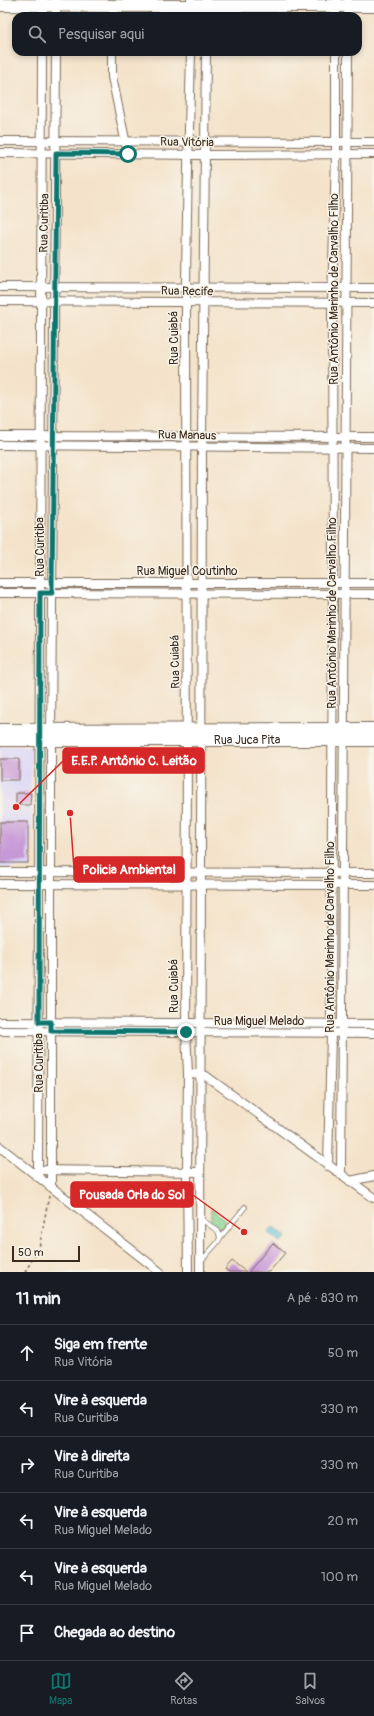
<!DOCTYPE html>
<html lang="pt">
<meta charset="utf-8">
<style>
:root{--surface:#171b24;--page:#242831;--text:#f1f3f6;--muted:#9ea1a6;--line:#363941;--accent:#0f766e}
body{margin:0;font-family:Pangolin,sans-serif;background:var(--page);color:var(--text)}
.scale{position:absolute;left:12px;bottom:10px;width:68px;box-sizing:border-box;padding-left:4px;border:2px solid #3b2a1e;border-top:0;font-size:11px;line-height:14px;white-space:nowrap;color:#3b2a1e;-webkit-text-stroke:3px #f7f3e8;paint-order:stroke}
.stop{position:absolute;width:12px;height:12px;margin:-9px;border:3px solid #0f766e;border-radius:50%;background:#fff}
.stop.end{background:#0f766e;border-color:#fff;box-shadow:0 1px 4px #0008}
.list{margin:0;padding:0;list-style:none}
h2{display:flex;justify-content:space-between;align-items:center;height:52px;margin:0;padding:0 16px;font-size:17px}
h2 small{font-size:13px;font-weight:400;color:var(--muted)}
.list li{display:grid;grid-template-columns:26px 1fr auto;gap:12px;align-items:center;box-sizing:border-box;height:56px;padding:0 16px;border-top:1px solid var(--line)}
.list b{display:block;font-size:15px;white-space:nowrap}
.list p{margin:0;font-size:13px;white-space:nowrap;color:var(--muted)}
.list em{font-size:13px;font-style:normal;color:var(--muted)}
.icon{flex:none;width:22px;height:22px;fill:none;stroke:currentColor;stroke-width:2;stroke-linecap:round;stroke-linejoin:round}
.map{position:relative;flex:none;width:374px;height:1272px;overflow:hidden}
.search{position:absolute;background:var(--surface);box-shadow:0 2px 6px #0003;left:12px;right:12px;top:12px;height:44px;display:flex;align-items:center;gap:10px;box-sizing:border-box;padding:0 14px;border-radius:12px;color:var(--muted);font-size:15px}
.sheet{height:388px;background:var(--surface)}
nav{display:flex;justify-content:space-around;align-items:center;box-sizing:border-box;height:56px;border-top:1px solid var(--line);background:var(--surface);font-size:11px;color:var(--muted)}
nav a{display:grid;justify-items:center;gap:2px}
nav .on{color:var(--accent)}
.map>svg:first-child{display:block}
.built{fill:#dbd6f7}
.green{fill:#85d291;stroke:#607e58}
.water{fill:#5ac1d8;stroke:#4a767b}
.building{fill:#c798d7}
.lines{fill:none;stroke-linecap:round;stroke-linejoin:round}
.lane-casing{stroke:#7c6b5a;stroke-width:5.5}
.street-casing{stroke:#7c6b5a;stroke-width:10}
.secondary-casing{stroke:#7c6b5a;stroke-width:14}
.path{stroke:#7c6b5a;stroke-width:1.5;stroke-dasharray:3 3;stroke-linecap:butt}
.lane{stroke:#fff;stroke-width:4}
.street{stroke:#fff;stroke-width:8}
.secondary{stroke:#fff;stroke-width:12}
.route{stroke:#0f766e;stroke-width:5}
.labels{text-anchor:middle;stroke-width:3;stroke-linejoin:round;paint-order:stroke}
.street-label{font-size:12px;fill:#3b2a1e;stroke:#f7f3e8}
.leader{fill:none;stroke:#d62828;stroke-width:1.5}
.callout-dot{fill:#d62828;stroke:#f7f3e8;stroke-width:1.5}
.callout{fill:#d62828;stroke:#d62828;stroke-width:1.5}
.callout-label{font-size:13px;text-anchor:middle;font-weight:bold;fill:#fff}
</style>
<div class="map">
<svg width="374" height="1272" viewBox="0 0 374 1272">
<rect width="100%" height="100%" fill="#f7f3e8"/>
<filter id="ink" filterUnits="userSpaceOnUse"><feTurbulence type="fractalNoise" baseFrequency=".025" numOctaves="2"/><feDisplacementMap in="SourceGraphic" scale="8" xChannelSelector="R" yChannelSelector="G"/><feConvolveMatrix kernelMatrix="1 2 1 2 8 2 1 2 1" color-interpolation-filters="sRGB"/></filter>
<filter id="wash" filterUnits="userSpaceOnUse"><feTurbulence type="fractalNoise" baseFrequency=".012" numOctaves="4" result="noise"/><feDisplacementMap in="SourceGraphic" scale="16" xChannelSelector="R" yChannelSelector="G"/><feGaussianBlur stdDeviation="0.9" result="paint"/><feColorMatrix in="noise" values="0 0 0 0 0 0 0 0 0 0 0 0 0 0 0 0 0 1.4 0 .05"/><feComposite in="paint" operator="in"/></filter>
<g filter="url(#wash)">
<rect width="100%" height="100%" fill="#f4e3ca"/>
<rect class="built" x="0" y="746" width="31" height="122"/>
<path class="green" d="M211 1208 224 1219V1226L221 1230 211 1221Z"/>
<path class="water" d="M273 1227 286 1237 281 1243 268 1233Z"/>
<g id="blocks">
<g class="building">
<rect x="0" y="759" width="19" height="21"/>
<path d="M16 793H31L30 805H16Z"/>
<rect x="0" y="822" width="28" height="41"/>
<path d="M273 1243 285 1253 269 1272H248Z"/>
<path d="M232 1261 246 1272H229L225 1269Z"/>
</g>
</g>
</g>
<g filter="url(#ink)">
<use href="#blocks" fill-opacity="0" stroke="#7c6b5a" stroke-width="1"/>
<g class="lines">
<defs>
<g id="lane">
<path d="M201 1219 218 1231 220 1238 218 1242 202 1260"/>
<path d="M220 1238 245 1207"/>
</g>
<g id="street">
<path d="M56 1V16"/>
<path d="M43 16V1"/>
<path d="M113 16 114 6"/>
<path d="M191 16V0"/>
<path d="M206 16V0"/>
<path d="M336 16V0"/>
<path d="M348 16V0"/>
<path d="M112 52V77L128 154"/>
<path d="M0 141 374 142"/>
<path d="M0 153 204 155 374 154"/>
<path d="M0 287 374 288"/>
<path d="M0 301 374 303"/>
<path d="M0 436 374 437"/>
<path d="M0 445 374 448"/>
<path d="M0 583H374"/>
<path d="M0 593 374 594"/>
<path d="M0 872 374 873"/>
<path d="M0 884 374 885"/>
<path d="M0 1022 374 1024"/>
<path d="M0 1031 374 1033"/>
<path d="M188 1073 206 1076 374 1198"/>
<path d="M0 1147 160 1272"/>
<path d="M328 1166 331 1033 333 583 332 303 336 154V52"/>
<path d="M38 1170 200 1172"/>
<path d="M341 1175 348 52"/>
<path d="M38 1177 42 52"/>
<path d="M350 1181 374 1176"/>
<path d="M51 1187V741L56 52"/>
<path d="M188 1272 187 1172 188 1073 186 1032C188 789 186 546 186 303 186 219 189 136 191 52"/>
<path d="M200 1272 202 437 206 52"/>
</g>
<g id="secondary">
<path d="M0 5 114 6H374"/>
<path d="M0 730 374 729"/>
<path id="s1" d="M0 740H374"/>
</g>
</defs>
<use href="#lane" class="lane-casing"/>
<use href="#street" class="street-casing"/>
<use href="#secondary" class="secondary-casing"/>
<path class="path" d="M25 1272 39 1248 49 1196"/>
<use href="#lane" class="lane"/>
<use href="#street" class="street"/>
<use href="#secondary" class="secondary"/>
</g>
</g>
<g class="lines" filter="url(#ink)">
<path class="route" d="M128 154 56 153 52 593H40L39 1022H51V1031L186 1032"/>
</g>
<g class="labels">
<g class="street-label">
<text transform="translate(187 142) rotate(1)" y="4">Rua Vitória</text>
<text transform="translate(44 223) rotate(-89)" y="4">Rua Curitiba</text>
<text transform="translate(334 289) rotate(-90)" y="4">Rua Antônio Marinho de Carvalho Filho</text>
<text transform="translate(187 291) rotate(1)" y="4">Rua Recife</text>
<text transform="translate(174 338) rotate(-90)" y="4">Rua Cuiabá</text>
<text transform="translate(187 435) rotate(1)" y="4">Rua Manaus</text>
<text transform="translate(40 547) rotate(-90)" y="4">Rua Curitiba</text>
<text x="187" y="575">Rua Miguel Coutinho</text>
<text transform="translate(332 613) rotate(-90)" y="4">Rua Antônio Marinho de Carvalho Filho</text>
<text transform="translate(175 662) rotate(-91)" y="4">Rua Cuiabá</text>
<text dy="4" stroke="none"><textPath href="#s1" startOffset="247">Rua Juca Pita</textPath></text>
<text transform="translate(330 937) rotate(-90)" y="4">Rua Antônio Marinho de Carvalho Filho</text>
<text transform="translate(174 986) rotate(-90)" y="4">Rua Cuiabá</text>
<text x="259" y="1025">Rua Miguel Melado</text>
<text transform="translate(39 1063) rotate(-90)" y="4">Rua Curitiba</text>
</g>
</g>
<path class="leader" d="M16 807L63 761M70 813L74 869M244 1232L193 1195"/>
<g class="callout-dot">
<circle cx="16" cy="807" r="4"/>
<circle cx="70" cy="813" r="4"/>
<circle cx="244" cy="1232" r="4"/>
</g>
<g class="callout">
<rect x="63" y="748" width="141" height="25" rx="4"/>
<rect x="74" y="857" width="110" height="25" rx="4"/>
<rect x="71" y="1182" width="122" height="25" rx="4"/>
</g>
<g class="callout-label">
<text x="134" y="765">E.E.P. Antônio C. Leitão</text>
<text x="129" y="874">Policia Ambiental</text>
<text x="132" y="1199">Pousada Orla do Sol</text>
</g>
</svg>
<div class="scale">50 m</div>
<div class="stop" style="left:128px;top:154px"></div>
<div class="stop end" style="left:186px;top:1032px"></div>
<div class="search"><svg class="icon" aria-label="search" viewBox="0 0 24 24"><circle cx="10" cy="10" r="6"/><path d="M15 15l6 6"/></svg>Pesquisar aqui</div>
</div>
<section class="sheet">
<h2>11 min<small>A pé · 830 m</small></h2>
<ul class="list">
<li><svg class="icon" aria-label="ahead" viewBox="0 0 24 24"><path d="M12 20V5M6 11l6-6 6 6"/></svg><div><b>Siga em frente</b><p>Rua Vitória</p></div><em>50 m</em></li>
<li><svg class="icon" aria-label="left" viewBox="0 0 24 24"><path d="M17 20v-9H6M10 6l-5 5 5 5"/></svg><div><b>Vire à esquerda</b><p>Rua Curitiba</p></div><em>330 m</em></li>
<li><svg class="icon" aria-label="right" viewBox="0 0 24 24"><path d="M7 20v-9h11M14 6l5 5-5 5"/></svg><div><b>Vire à direita</b><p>Rua Curitiba</p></div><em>330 m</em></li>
<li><svg class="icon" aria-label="left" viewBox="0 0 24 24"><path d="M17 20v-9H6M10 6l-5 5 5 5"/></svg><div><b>Vire à esquerda</b><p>Rua Miguel Melado</p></div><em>20 m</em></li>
<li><svg class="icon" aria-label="left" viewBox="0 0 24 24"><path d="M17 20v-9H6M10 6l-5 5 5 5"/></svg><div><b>Vire à esquerda</b><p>Rua Miguel Melado</p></div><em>100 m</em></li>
<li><svg class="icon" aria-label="arrive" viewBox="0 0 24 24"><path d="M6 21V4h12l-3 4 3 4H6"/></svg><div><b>Chegada ao destino</b></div></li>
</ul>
</section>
<nav>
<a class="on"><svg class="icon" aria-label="map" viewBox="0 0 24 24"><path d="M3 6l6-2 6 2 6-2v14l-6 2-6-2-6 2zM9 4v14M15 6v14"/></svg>Mapa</a>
<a><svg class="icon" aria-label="directions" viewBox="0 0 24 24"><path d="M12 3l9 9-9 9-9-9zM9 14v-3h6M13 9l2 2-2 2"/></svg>Rotas</a>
<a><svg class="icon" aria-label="saved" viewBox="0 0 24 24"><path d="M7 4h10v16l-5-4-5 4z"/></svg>Salvos</a>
</nav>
